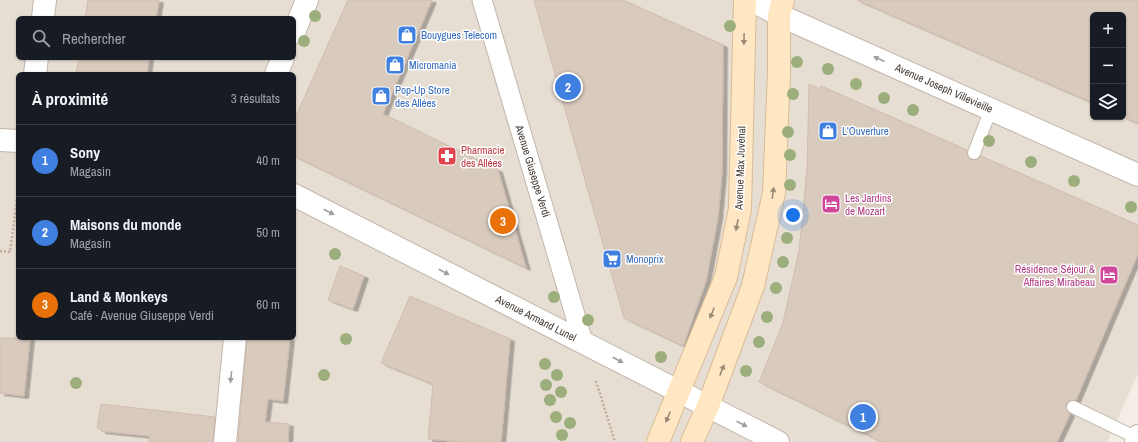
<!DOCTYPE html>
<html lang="fr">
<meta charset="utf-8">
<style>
:root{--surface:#171b24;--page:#242831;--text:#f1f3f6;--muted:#9ea1a6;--line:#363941;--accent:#ff1112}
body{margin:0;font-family:"Archivo Narrow",sans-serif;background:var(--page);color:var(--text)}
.controls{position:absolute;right:12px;top:12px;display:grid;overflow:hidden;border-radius:6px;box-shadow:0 1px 3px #0004}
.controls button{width:36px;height:36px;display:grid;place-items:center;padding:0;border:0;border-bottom:1px solid var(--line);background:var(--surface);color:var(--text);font:20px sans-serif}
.you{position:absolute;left:793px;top:215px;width:14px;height:14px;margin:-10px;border:3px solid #fff;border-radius:50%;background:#1a73e8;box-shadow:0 0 0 6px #1a73e833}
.badge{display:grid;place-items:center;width:26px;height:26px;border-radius:50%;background:var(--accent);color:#fff;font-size:13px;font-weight:700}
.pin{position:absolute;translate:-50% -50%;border:2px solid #fff;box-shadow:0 1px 4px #0006}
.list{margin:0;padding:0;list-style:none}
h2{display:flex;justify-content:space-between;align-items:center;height:52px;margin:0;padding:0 16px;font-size:17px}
h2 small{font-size:13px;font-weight:400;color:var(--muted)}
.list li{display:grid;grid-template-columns:26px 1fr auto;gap:12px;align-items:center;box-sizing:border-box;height:72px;padding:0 16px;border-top:1px solid var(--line)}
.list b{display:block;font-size:15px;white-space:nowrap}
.list p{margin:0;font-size:13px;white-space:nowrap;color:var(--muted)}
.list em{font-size:13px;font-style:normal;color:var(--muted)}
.icon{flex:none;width:22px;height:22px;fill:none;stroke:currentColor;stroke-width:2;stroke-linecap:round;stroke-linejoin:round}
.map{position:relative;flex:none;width:1138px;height:442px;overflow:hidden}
.search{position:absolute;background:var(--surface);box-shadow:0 1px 3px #0004;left:16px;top:16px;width:280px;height:44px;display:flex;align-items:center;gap:10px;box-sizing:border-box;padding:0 14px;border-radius:6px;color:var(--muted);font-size:15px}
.panel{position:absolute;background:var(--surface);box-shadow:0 1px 3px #0004;left:16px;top:72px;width:280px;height:268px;border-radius:6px}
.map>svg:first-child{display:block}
.residential{fill:#e7ded3;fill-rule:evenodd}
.building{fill:#d8cabd;stroke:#d0bdae;filter:url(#shadow)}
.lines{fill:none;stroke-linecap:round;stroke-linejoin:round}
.service-casing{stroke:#c2b6ab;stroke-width:14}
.pedestrian-casing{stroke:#c2b6ab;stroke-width:21}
.minor-casing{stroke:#c2b6ab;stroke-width:24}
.secondary-casing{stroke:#d8bc96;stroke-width:24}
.path{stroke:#c1ac99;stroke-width:2.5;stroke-dasharray:2 2;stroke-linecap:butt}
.service{stroke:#fff;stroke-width:12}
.pedestrian{stroke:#fff;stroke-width:19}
.minor{stroke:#fff;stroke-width:22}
.secondary{stroke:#ffe7c4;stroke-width:22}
.tree{fill:#9bae7c}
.oneway{fill:#998a75}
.oneway2{fill:#a29e9a}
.labels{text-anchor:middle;stroke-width:3;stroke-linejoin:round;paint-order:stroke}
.shop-label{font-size:11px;fill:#366cbe;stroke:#fff;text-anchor:start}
.street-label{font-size:11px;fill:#463d35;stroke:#fff}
.health-label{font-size:11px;fill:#be3a42;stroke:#fff;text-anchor:start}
.hotel-label{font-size:11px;fill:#b23c85;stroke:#fff;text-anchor:start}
</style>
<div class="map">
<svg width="1138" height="442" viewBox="0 0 1138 442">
<defs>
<filter id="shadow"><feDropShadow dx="4.5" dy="2.5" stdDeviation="0" flood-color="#0004"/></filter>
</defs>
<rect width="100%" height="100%" fill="#f3ede5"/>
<path class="residential" d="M0 0H1138V373L1107 442H0ZM1093 15H1123V117H1093ZM18 18H294V58H18ZM18 74H294V338H18Z"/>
<g class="building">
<path d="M88 0H159L156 18H85Z"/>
<path d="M348 0H432L383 114 498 170 526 268 294 156V120Z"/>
<path d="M534 0H623L723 45 722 172 718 217 706 281 683 346 624 318Z"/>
<path d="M857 0H1138V123L1123 117V15H1093V103Z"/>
<path d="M79 58H149L147 74H76Z"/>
<path d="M809 84 820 89 821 86 967 150V155L971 160H976L981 156 1138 225V254L1076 400 1069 401 1066 404 1067 411 1070 414 1057 442H882L759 382 783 323 799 251 807 169Z"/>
<path d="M340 266 364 276 353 309 328 300Z"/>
<path d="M410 296 510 339 501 442H462L428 439 433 384 381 363Z"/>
<path d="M0 338H30L24 396 0 393Z"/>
<path d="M247 338H290L283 401 268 399 265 422 289 424 288 442H238Z"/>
<path d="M101 404 215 417 213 442H149L150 436 101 431V429L97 428Z"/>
</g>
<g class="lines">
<defs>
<g id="service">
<path d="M974 153 991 109"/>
<path d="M1073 407 1137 438"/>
</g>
<path id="pedestrian" d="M482 0 583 342"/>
<g id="minor">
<path d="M751 0 779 15 1138 175"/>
<path d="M43 18 45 0"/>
<path d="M294 32 307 0"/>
<path d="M35 74 37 58"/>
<path d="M276 74 283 58"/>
<path d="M0 140 18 141"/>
<path d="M294 195 778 442"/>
<path d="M225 442 235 338"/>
<path d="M1136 442 1138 436"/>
</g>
<g id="secondary">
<path d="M658 442 726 277 740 209 745 0"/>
<path d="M692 442 708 406 753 286 774 193 779 72V15L783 0"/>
</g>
</defs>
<use href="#service" class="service-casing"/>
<use href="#pedestrian" class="pedestrian-casing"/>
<use href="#minor" class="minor-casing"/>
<use href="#secondary" class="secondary-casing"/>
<g class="path">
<path d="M0 251 10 252 18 192"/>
<path d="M596 381 615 442"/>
</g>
<use href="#service" class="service"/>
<use href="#pedestrian" class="pedestrian"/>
<use href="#minor" class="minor"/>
<use href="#secondary" class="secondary"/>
</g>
<g class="tree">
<circle cx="315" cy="16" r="6"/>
<circle cx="730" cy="26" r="6"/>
<circle cx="304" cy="41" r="6"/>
<circle cx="797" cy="62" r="6"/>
<circle cx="828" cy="69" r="6"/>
<circle cx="856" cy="84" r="6"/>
<circle cx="793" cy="94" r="6"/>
<circle cx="884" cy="98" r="6"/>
<circle cx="913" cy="110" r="6"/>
<circle cx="788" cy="132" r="6"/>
<circle cx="989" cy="141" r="6"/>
<circle cx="790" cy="155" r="6"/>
<circle cx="1031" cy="162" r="6"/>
<circle cx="1074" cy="181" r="6"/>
<circle cx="790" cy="185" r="6"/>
<circle cx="1131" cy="207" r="6"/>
<circle cx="787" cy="238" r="6"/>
<circle cx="335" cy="254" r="6"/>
<circle cx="783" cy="262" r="6"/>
<circle cx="776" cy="288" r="6"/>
<circle cx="554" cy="297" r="6"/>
<circle cx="767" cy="317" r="6"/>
<circle cx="588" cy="320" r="6"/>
<circle cx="346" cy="339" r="6"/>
<circle cx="759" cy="342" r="6"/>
<circle cx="661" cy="357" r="6"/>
<circle cx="545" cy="364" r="6"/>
<circle cx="746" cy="371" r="6"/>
<circle cx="324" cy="375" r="6"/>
<circle cx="557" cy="375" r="6"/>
<circle cx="76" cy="383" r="6"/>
<circle cx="546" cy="385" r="6"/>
<circle cx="561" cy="392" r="6"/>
<circle cx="550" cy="400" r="6"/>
<circle cx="556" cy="417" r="6"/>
<circle cx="570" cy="423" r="6"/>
<circle cx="562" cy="435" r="6"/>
</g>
<defs><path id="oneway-solid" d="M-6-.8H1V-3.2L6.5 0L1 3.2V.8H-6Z"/></defs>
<g class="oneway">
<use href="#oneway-solid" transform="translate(744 39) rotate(91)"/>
<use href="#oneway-solid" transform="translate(773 193) rotate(-82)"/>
<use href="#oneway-solid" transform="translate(737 225) rotate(101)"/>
<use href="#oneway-solid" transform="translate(712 313) rotate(112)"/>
<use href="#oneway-solid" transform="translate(722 370) rotate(-69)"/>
<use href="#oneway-solid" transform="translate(668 417) rotate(113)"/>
</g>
<g class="oneway2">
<use href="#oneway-solid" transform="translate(879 59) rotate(-156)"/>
<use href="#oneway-solid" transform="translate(329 212) rotate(27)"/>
<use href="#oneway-solid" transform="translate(444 272) rotate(27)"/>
<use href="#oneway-solid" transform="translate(618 360) rotate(28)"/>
<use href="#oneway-solid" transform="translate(231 377) rotate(96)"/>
<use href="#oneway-solid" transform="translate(742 424) rotate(27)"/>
</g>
<defs>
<symbol id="shop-square" viewBox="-11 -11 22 22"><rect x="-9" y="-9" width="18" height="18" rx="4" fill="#3f7fe0" stroke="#fff"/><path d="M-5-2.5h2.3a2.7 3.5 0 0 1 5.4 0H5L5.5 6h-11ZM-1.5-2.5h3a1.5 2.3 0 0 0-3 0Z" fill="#fff"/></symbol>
<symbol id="pharmacy-square" viewBox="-11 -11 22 22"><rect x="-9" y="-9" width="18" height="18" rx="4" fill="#e0444e" stroke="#fff"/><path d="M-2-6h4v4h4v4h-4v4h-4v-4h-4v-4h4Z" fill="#fff"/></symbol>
<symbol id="hotel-square" viewBox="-11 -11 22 22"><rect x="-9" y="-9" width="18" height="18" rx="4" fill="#d1479c" stroke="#fff"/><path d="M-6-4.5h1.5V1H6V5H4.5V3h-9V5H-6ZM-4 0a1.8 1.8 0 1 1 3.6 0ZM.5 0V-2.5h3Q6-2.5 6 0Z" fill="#fff"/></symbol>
<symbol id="supermarket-square" viewBox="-11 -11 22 22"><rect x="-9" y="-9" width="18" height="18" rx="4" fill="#3f7fe0" stroke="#fff"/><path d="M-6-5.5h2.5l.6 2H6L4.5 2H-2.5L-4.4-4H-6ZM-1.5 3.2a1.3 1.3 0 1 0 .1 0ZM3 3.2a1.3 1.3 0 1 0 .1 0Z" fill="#fff"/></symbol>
</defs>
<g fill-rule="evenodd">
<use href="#shop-square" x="396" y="24" width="22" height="22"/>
<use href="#shop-square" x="384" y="54" width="22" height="22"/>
<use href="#shop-square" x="370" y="85" width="22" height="22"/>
<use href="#shop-square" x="817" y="120" width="22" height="22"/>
<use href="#pharmacy-square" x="436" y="145" width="22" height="22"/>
<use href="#hotel-square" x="820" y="193" width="22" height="22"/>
<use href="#supermarket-square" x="601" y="248" width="22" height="22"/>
<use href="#hotel-square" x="1098" y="264" width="22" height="22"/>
</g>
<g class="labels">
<g class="shop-label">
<text x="421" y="39">Bouygues Telecom</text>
<text x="409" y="69">Micromania</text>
<text x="395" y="94">Pop-Up Store<tspan x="395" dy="13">des Allées</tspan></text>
<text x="842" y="135">L'Ouverture</text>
<text x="626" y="263">Monoprix</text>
</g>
<g class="street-label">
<text transform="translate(944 88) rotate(24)" y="4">Avenue Joseph Villevieille</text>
<text transform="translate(740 168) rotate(-88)" y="4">Avenue Max Juvénal</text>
<text transform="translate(533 171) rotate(73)" y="4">Avenue Giuseppe Verdi</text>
<text transform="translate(536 318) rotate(27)" y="4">Avenue Armand Lunel</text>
</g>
<g class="health-label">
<text x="461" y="154">Pharmacie<tspan x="461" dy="13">des Allées</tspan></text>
</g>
<g class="hotel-label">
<text x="845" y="202">Les Jardins<tspan x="845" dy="13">de Mozart</tspan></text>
<text x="1095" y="273" text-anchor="end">Résidence Séjour &amp;<tspan x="1095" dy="13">Affaires Mirabeau</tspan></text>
</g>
</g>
</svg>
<div class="controls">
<button>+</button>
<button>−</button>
<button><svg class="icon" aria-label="layers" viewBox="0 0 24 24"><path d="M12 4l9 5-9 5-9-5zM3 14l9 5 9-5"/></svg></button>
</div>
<div class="you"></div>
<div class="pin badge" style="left:863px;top:417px;background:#3f7fe0">1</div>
<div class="pin badge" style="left:568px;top:87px;background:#3f7fe0">2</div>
<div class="pin badge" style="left:503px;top:221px;background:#e8710a">3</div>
<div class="search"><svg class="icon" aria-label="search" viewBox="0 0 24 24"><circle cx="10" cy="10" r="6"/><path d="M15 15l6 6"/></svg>Rechercher</div>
<section class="panel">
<h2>À proximité<small>3 résultats</small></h2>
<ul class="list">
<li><span class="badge" style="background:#3f7fe0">1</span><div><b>Sony</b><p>Magasin</p></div><em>40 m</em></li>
<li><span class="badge" style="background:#3f7fe0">2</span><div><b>Maisons du monde</b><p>Magasin</p></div><em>50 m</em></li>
<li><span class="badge" style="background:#e8710a">3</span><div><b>Land &amp; Monkeys</b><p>Café · Avenue Giuseppe Verdi</p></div><em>60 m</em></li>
</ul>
</section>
</div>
